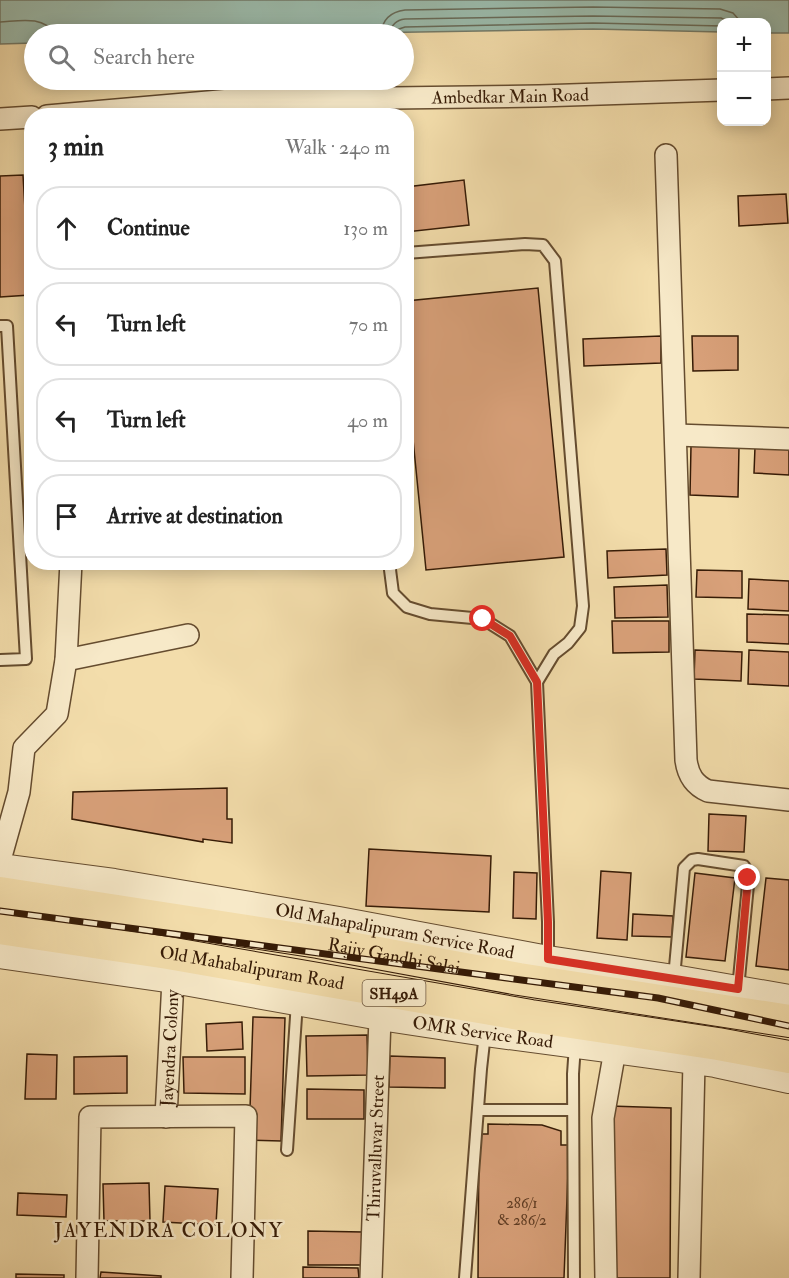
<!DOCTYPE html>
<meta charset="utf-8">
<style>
:root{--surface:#fff;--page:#f2f2f2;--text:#222;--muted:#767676;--line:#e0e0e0}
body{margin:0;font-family:"IM FELL Double Pica",serif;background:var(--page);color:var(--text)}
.controls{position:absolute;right:18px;top:18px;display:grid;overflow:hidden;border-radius:12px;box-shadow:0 3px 15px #0003}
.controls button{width:54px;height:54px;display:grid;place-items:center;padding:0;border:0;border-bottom:2px solid var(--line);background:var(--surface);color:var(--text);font:30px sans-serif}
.stop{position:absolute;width:18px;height:18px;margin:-14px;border:4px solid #d93025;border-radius:50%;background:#fff}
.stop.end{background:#d93025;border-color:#fff;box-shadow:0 2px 6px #0008}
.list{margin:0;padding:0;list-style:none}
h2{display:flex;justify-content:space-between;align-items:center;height:78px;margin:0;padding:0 24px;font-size:26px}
h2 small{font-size:20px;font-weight:400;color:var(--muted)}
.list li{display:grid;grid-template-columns:39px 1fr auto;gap:18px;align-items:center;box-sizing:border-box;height:84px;margin:0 12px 12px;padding:0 12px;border:2px solid var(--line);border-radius:24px}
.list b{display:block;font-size:22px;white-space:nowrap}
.list em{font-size:20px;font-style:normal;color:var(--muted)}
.icon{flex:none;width:33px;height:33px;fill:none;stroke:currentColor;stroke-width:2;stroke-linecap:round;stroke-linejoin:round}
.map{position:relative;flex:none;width:789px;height:1278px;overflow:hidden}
.search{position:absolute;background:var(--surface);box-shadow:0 3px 15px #0003;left:24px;top:24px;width:390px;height:66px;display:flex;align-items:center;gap:15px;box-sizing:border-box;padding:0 21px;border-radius:33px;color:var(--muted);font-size:22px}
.panel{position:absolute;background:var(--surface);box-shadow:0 3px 15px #0003;left:24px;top:108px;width:390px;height:462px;border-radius:24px}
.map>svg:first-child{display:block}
.water{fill:#9bbbac;stroke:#737b6a;stroke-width:1.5}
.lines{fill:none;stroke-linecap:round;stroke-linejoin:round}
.shore{stroke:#686b59;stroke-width:1.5}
.building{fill:#d9a17a;stroke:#361b06;stroke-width:1.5}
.service-casing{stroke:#654c2f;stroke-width:14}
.minor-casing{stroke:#654c2f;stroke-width:24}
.tertiary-casing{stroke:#654c2f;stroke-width:28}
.primary-casing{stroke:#361b06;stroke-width:34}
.service{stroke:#f7e9c8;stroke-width:10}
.minor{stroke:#f7e9c8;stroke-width:21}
.tertiary{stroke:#f7e9c8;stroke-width:26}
.primary{stroke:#f3ddab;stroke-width:32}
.rail-casing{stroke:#361b06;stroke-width:7}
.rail{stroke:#f7e9c8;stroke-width:4.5;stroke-dasharray:14;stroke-linecap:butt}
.route{stroke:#d93025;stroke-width:8}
.labels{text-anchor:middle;stroke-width:5;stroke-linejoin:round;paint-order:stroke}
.number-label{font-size:15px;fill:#5f3c23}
.shield{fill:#f7e9c8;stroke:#705940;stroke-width:1.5}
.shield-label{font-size:16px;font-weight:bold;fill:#361b06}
.street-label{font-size:18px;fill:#361b06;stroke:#f7e9c8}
.neighbourhood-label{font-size:20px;letter-spacing:1.5px;fill:#361b06;stroke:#f7e9c8}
</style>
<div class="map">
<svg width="789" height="1278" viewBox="0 0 789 1278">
<rect width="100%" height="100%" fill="#f3ddab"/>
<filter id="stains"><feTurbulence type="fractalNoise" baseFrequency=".00333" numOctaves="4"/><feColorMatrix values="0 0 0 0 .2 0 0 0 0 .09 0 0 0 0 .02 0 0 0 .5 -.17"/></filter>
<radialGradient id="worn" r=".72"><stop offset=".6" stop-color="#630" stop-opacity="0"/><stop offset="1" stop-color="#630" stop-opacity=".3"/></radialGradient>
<path class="water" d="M0 0H789V33H767L766 22H722L721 32 593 29 299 34H34V43L0 44Z"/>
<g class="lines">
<g class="shore">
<path d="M0 22C19 21 43 15 55 34"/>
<path d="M381 34C382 20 390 12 405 10L593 7 720 9 733 13 741 22"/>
<path d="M390 34C391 26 396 20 405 19L593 16 721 18 730 22"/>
<path d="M397 34 399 29 405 27 593 23 722 26"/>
</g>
</g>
<g class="building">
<path d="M23 175 30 295 0 297V176Z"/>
<path d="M464 180 469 225 406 232V187Z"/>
<path d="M786 194 788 223 739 226 738 196Z"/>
<path d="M538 288 564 557 426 570 406 369V301Z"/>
<path d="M661 336V363L584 366 583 339Z"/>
<path d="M692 336H738V370L693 371Z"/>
<path d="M691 446 739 447 738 497 690 495Z"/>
<path d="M755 447 789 448V475L754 473Z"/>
<path d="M666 549 667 575 608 578 607 551Z"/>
<path d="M697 570 742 571V598L696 597Z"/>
<path d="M749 579 789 581V611L748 609Z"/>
<path d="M667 585 668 617 615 618 614 587Z"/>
<path d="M747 614 789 615V644L747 642Z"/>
<path d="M612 621H669V652L613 653Z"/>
<path d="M695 650 742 652 741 681 694 679Z"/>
<path d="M749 650 789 652V686L748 684Z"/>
<path d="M227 788V819H232V843L203 839V842L72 819 73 792Z"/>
<path d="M709 814 746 816 744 852 708 851Z"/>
<path d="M369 849 491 856 489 912 366 906Z"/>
<path d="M601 871 631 873 627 940 597 938Z"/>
<path d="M514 872 537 873 536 919 513 918Z"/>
<path d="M695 873 735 878 725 961 686 957Z"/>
<path d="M766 878 789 880V970L756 966Z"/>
<path d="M633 914 673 916 672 937 632 936Z"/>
<path d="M253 1017 285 1018 281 1141 249 1140Z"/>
<path d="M242 1022 243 1049 207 1051 206 1024Z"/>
<path d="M367 1035 368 1075 307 1076 306 1036Z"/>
<path d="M27 1054 57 1055 56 1099H25Z"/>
<path d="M127 1056V1093L74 1094V1057Z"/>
<path d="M390 1056 445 1058V1088L389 1087Z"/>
<path d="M183 1057H245V1094L184 1093Z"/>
<path d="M307 1089 364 1090V1119H307Z"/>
<path d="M610 1106 671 1108 670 1278H614Z"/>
<path d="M488 1124 542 1125 561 1131V1145H569L564 1278H478L479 1134H488Z"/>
<path d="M149 1183 150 1221H104L103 1184Z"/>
<path d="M165 1186 218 1189 216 1225 163 1222Z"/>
<path d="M18 1193 67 1195 66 1217 17 1215Z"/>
<path d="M308 1231 363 1232V1265H308Z"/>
<path d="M303 1267 358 1268 359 1278H303Z"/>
<path d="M101 1272 161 1276V1278H100Z"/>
<path d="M16 1274 64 1275V1278H16Z"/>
</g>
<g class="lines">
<defs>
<g id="service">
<path d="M406 253 525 244 543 245 555 261 583 606 580 628 568 643 554 654 537 682"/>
<path d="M0 326H7L26 659 0 660"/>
<path d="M389 562 393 593 407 607 430 614 483 619 510 636 537 682 548 922V959"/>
<path d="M674 978 684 868 692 860 698 859 744 866 748 873V885L738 989"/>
<path d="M478 1110H573"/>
<path d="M287 1150 297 1002"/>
<path d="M465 1278 481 1069 485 1033"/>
<path d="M574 1278 573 1074 575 1045"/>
</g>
<g id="minor">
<path d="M766 89 789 88"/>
<path id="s1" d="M47 116 231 100 539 96 722 90"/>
<path d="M0 119 32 117"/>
<path d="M666 155 686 760C688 775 694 785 708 791L789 800"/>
<path d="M676 435 789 439"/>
<path d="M66 660 188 635"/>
<path d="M0 860 19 792 24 748 57 714 66 660 71 562"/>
<path id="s2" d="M166 1117 173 980"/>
<path d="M87 1278 90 1117 246 1116 242 1278"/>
<path id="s3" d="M371 1278 380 1017"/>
<path d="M606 1278 603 1118 615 1050"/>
<path d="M689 1278 694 1062"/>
</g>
<g id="tertiary">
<path id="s4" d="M0 867 114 882 339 920 548 959 674 978 789 998"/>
<path id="s5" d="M0 955 173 980 380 1017 485 1033 615 1050 715 1064 789 1080"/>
</g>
<g id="primary">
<path id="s6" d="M0 893 318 942 519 979 789 1021"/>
<path id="s7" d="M0 928 168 953 531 1016 718 1044 789 1057"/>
</g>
</defs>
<use href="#service" class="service-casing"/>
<use href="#minor" class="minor-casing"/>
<use href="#tertiary" class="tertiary-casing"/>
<use href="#primary" class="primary-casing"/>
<use href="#service" class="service"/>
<use href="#minor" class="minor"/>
<use href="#tertiary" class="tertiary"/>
<use href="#primary" class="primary"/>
<defs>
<path id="rail" d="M0 911 658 998 789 1026"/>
</defs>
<use href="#rail" class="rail-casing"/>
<use href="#rail" class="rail"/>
</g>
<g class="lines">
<path class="route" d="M483 619 510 636 537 682 548 922V959L738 989 748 878"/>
</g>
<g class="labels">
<g class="number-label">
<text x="522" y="1208">286/1<tspan x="522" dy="17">&amp; 286/2</tspan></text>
</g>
<rect class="shield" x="362.5" y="980" width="63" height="26" rx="4.5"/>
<g class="shield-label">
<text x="394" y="999">SH49A</text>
</g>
<g class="street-label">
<text dy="6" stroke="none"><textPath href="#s1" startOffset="464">Ambedkar Main Road</textPath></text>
<text dy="6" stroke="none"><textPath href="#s4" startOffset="400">Old Mahapalipuram Service Road</textPath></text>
<text dy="6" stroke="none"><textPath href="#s6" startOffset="399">Rajiv Gandhi Salai</textPath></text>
<text dy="6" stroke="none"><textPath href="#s7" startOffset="255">Old Mahabalipuram Road</textPath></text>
<text dy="6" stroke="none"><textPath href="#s5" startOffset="489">OMR Service Road</textPath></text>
<text dy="6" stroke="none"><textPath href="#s2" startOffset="69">Jayendra Colony</textPath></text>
<text dy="6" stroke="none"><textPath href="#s3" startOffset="130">Thiruvalluvar Street</textPath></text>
</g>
<g class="neighbourhood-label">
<text x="169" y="1237">JAYENDRA COLONY</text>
</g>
</g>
<rect width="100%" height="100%" filter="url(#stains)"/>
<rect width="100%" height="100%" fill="url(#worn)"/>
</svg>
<div class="controls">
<button>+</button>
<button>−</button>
</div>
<div class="stop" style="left:483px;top:619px"></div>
<div class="stop end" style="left:748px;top:878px"></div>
<div class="search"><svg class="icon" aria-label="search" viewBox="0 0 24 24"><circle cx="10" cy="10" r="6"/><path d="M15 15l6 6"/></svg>Search here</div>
<section class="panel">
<h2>3 min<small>Walk · 240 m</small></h2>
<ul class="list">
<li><svg class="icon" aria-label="ahead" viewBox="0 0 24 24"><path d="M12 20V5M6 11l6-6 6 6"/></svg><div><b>Continue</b></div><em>130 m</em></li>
<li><svg class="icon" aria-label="left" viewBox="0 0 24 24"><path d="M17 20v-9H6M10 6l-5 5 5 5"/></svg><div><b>Turn left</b></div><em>70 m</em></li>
<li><svg class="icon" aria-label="left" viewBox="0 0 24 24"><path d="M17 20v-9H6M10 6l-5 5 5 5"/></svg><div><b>Turn left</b></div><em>40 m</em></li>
<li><svg class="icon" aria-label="arrive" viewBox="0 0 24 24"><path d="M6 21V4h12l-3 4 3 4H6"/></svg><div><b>Arrive at destination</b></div></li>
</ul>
</section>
</div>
